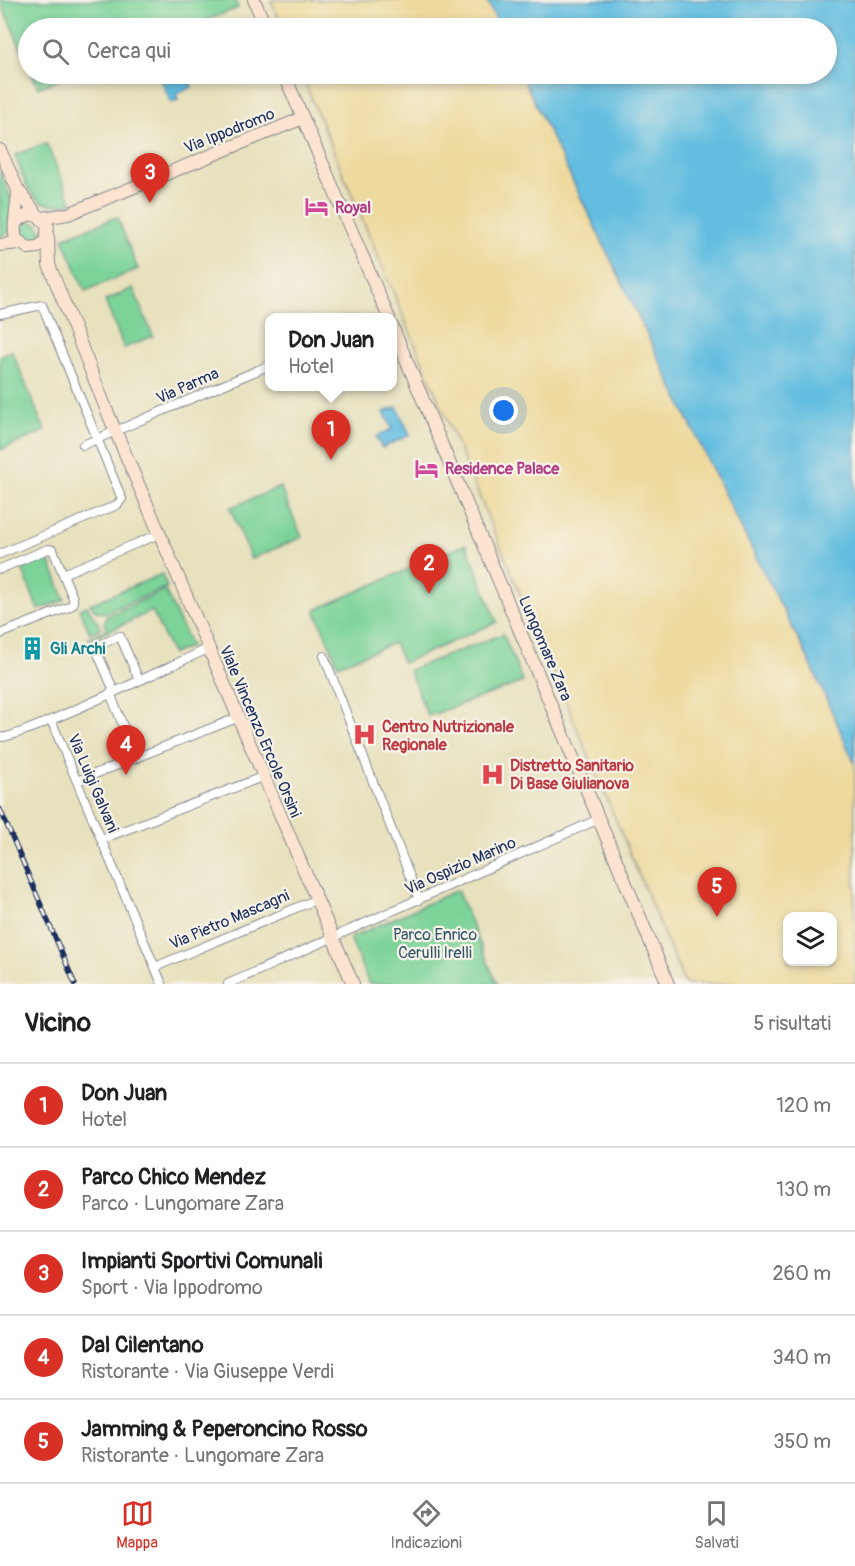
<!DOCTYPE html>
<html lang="it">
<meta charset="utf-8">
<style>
:root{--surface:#fff;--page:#f2f2f2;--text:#202124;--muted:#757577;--line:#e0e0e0;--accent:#d93025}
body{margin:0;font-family:Pangolin,sans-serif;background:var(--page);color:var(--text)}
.controls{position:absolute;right:18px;bottom:18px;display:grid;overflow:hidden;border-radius:12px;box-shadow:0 3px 9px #0003}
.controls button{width:54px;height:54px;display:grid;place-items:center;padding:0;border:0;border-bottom:2px solid var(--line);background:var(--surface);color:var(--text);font:30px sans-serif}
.you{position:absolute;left:504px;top:411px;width:21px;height:21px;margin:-15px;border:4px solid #fff;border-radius:50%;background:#1a73e8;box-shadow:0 0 0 9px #1a73e833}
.badge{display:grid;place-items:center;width:39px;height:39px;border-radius:50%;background:var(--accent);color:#fff;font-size:20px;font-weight:700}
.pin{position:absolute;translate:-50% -50px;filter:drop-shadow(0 2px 3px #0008)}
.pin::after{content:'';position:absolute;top:32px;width:21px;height:18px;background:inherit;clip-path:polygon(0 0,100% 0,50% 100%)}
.popup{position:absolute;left:265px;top:313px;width:132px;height:78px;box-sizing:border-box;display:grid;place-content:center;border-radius:12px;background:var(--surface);filter:drop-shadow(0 2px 4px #0005);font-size:20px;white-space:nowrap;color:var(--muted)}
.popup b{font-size:22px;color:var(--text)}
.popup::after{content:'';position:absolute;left:50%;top:100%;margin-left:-12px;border:12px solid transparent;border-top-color:var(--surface)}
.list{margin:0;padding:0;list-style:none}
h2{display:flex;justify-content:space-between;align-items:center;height:78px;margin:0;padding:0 24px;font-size:26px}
h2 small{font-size:20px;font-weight:400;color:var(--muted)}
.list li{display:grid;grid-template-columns:39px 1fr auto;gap:18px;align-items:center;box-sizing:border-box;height:84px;padding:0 24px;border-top:2px solid var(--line)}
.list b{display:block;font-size:22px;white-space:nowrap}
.list p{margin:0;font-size:20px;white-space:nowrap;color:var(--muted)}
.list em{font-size:20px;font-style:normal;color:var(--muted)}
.icon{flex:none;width:33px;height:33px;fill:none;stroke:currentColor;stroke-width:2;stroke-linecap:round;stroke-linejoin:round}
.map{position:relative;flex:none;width:855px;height:984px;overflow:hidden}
.search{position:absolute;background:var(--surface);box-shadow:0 3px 9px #0003;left:18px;right:18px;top:18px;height:66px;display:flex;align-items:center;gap:15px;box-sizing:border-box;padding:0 21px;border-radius:33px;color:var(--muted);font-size:22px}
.sheet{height:498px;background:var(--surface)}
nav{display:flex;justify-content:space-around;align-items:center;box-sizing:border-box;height:84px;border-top:2px solid var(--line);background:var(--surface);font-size:16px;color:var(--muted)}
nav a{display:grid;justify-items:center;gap:3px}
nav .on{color:var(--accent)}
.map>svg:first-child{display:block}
.green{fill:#7cd398;stroke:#4c817b;stroke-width:1.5}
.sand{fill:#eeda9e;stroke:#84847e;stroke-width:1.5;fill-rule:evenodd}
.water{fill:#62bde0;stroke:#3e769f;stroke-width:1.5}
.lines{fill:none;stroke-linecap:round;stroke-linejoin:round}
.street-casing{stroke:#82888e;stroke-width:10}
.secondary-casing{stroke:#82888e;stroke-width:14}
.street{stroke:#fff;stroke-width:8}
.secondary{stroke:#fde4d0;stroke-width:12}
.rail-casing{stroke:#1b2f5e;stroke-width:5}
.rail{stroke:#f7f3e8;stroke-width:3;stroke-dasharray:9;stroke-linecap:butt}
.labels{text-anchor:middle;stroke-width:4.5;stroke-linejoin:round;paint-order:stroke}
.street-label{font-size:16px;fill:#1b2f5e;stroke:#f7f3e8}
.hotel-label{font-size:16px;font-weight:bold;fill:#b23c85;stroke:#f7f3e8;text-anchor:start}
.culture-label{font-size:16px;font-weight:bold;fill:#0d838f;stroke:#f7f3e8;text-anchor:start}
.health-label{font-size:16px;font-weight:bold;fill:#be3a42;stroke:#f7f3e8;text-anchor:start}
.park-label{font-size:16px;fill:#33586c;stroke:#f7f3e8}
</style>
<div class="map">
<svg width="855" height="984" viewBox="0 0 855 984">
<rect width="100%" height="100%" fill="#f7f3e8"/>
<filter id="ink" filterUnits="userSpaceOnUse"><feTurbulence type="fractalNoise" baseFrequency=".0167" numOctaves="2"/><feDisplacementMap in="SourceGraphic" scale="12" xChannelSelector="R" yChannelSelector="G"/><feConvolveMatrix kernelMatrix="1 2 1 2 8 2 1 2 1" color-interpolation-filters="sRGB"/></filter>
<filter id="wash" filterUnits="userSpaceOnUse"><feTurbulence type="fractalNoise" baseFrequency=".008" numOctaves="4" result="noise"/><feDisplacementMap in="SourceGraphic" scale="24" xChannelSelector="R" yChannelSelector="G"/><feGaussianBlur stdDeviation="1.35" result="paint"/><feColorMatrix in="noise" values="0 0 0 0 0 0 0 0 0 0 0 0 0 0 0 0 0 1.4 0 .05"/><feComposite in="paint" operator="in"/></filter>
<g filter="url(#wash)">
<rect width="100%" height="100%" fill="#e8e1bd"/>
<g class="green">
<path d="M0 0H235L238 8 186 28H28V65Z"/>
<path d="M32 74H74L38 88Z"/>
<path d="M46 143 72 203C31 213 27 186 15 155Z"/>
<path d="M0 170 12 201 10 231 0 237Z"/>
<path d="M117 217 138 269 85 291 63 238Z"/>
<circle cx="31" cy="232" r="10"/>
<path d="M133 288 153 336 124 348 105 301Z"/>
<path d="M12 351 45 431 0 450V356Z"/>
<path d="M280 487 302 537 251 559 230 508Z"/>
<path d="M466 544 497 622 403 663 394 643 338 665 315 610Z"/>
<path d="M48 557 65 600 38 610 22 568Z"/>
<path d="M162 574 167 587 105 613 96 611 90 604Z"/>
<path d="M165 590 191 646 172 654 152 611 89 640 88 638 107 629 104 622 107 616Z"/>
<path d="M87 606 101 628 90 633 79 609Z"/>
<path d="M503 634 523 682 428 716 409 670Z"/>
<path d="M457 890 497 984H369L350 938Z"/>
</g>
<g class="sand">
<path d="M271 0H487L500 28H283Z"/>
<path d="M301 74H521L736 518 810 662 855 764V984H685ZM788 916H832V962H788Z"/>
</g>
<g class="water">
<path d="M487 0H855V764L810 662 736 518 521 74H826V28H500Z"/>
<path d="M175 74H187L192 87 176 94 178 100 171 103 161 79Z"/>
<path d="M397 407 410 435 382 448 376 437 392 429 384 412Z"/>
</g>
</g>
<g filter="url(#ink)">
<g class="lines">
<defs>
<g id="street">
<path d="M0 314 42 305 122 499 117 505 0 554"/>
<path d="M83 445 270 365"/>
<path d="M0 569 48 549 53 550 73 598V604L69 607 0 634"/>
<path d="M63 574 159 534"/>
<path d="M324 656 419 900"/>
<path d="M114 691 95 647 120 636 139 680"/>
<path d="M110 693 136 758"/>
<path d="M51 720 162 984"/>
<path d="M0 737C13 742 182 660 208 649"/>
<path d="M77 781 237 718"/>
<path d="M102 839 262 777"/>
<path d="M155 967 315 900"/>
<path d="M228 984 599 819"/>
</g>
<g id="secondary">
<path d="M254 0 266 28"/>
<path d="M284 74 389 318"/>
<path d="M0 150 18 190 37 215"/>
<path d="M43 218 68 214 303 118"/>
<path d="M16 222 29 214 39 216 48 227 45 242 38 247 28 248 16 239C12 227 18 204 18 190"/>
<path d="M48 237 49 265 109 416 353 984"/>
<path d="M0 245 19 243"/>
<path d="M392 326 668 984"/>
</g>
</defs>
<use href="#street" class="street-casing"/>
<use href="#secondary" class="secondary-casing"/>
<use href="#street" class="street"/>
<use href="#secondary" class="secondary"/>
<defs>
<path id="rail" d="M0 809 75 984"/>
</defs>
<use href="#rail" class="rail-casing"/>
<use href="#rail" class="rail"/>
</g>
</g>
<defs>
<symbol id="hotel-bare" viewBox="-9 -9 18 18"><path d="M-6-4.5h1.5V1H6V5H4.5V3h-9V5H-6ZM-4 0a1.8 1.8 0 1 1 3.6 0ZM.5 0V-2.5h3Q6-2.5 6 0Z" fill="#d1479c" stroke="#f7f3e8" stroke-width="2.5" paint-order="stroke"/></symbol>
<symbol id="building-bare" viewBox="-9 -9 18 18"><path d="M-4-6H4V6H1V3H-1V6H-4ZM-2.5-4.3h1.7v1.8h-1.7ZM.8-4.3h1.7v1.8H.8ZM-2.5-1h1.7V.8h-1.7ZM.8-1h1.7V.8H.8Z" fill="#0f9aa8" stroke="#f7f3e8" stroke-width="2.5" paint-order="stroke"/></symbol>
<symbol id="hospital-bare" viewBox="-9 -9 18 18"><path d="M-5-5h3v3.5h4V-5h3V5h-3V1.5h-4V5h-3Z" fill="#e0444e" stroke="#f7f3e8" stroke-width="2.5" paint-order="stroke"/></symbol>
</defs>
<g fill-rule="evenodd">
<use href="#hotel-bare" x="300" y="190" width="33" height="33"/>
<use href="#hotel-bare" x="410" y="452" width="33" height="33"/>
<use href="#building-bare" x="16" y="632" width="33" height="33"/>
<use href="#hospital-bare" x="348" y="718" width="33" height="33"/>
<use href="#hospital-bare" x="476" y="758" width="33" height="33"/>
</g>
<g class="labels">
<g class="street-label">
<text transform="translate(229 130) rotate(-22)" y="6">Via Ippodromo</text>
<text transform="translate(187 385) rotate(-24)" y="6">Via Parma</text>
<text transform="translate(546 648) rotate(67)" y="6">Lungomare Zara</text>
<text transform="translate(261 731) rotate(67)" y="6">Viale Vincenzo Ercole Orsini</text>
<text transform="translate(94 783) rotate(67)" y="6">Via Luigi Galvani</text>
<text transform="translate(460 865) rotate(-24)" y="6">Via Ospizio Marino</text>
<text transform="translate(229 919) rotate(-23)" y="6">Via Pietro Mascagni</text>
</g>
<g class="hotel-label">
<text x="335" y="213">Royal</text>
<text x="445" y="474">Residence Palace</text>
</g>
<g class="culture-label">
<text x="50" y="654">Gli Archi</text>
</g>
<g class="health-label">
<text x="382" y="732">Centro Nutrizionale<tspan x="382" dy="18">Regionale</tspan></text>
<text x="510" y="771">Distretto Sanitario<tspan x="510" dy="18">Di Base Giulianova</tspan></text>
</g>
<g class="park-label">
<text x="435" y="940">Parco Enrico<tspan x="435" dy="18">Cerulli Irelli</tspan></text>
</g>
</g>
</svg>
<div class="controls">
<button><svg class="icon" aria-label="layers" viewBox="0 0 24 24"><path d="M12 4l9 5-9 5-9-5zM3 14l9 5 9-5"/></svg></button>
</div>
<div class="you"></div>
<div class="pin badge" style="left:331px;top:460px">1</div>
<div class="popup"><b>Don Juan</b>Hotel</div>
<div class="pin badge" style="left:429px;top:594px">2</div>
<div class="pin badge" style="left:150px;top:203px">3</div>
<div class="pin badge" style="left:126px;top:775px">4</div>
<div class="pin badge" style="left:717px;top:917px">5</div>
<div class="search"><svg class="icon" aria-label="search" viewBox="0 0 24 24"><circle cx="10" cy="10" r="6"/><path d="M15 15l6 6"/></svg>Cerca qui</div>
</div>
<section class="sheet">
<h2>Vicino<small>5 risultati</small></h2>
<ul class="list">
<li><span class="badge">1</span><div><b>Don Juan</b><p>Hotel</p></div><em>120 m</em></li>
<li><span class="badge">2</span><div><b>Parco Chico Mendez</b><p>Parco · Lungomare Zara</p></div><em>130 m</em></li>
<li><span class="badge">3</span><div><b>Impianti Sportivi Comunali</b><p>Sport · Via Ippodromo</p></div><em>260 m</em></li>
<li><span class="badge">4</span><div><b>Dal Cilentano</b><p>Ristorante · Via Giuseppe Verdi</p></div><em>340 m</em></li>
<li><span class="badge">5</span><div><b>Jamming &amp; Peperoncino Rosso</b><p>Ristorante · Lungomare Zara</p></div><em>350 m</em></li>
</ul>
</section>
<nav>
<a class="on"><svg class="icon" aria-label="map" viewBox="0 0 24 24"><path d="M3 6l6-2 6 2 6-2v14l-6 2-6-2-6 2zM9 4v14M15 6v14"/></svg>Mappa</a>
<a><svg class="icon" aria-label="directions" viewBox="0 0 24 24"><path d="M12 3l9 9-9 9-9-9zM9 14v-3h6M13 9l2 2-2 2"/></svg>Indicazioni</a>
<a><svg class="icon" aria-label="saved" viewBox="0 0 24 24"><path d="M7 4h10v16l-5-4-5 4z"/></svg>Salvati</a>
</nav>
